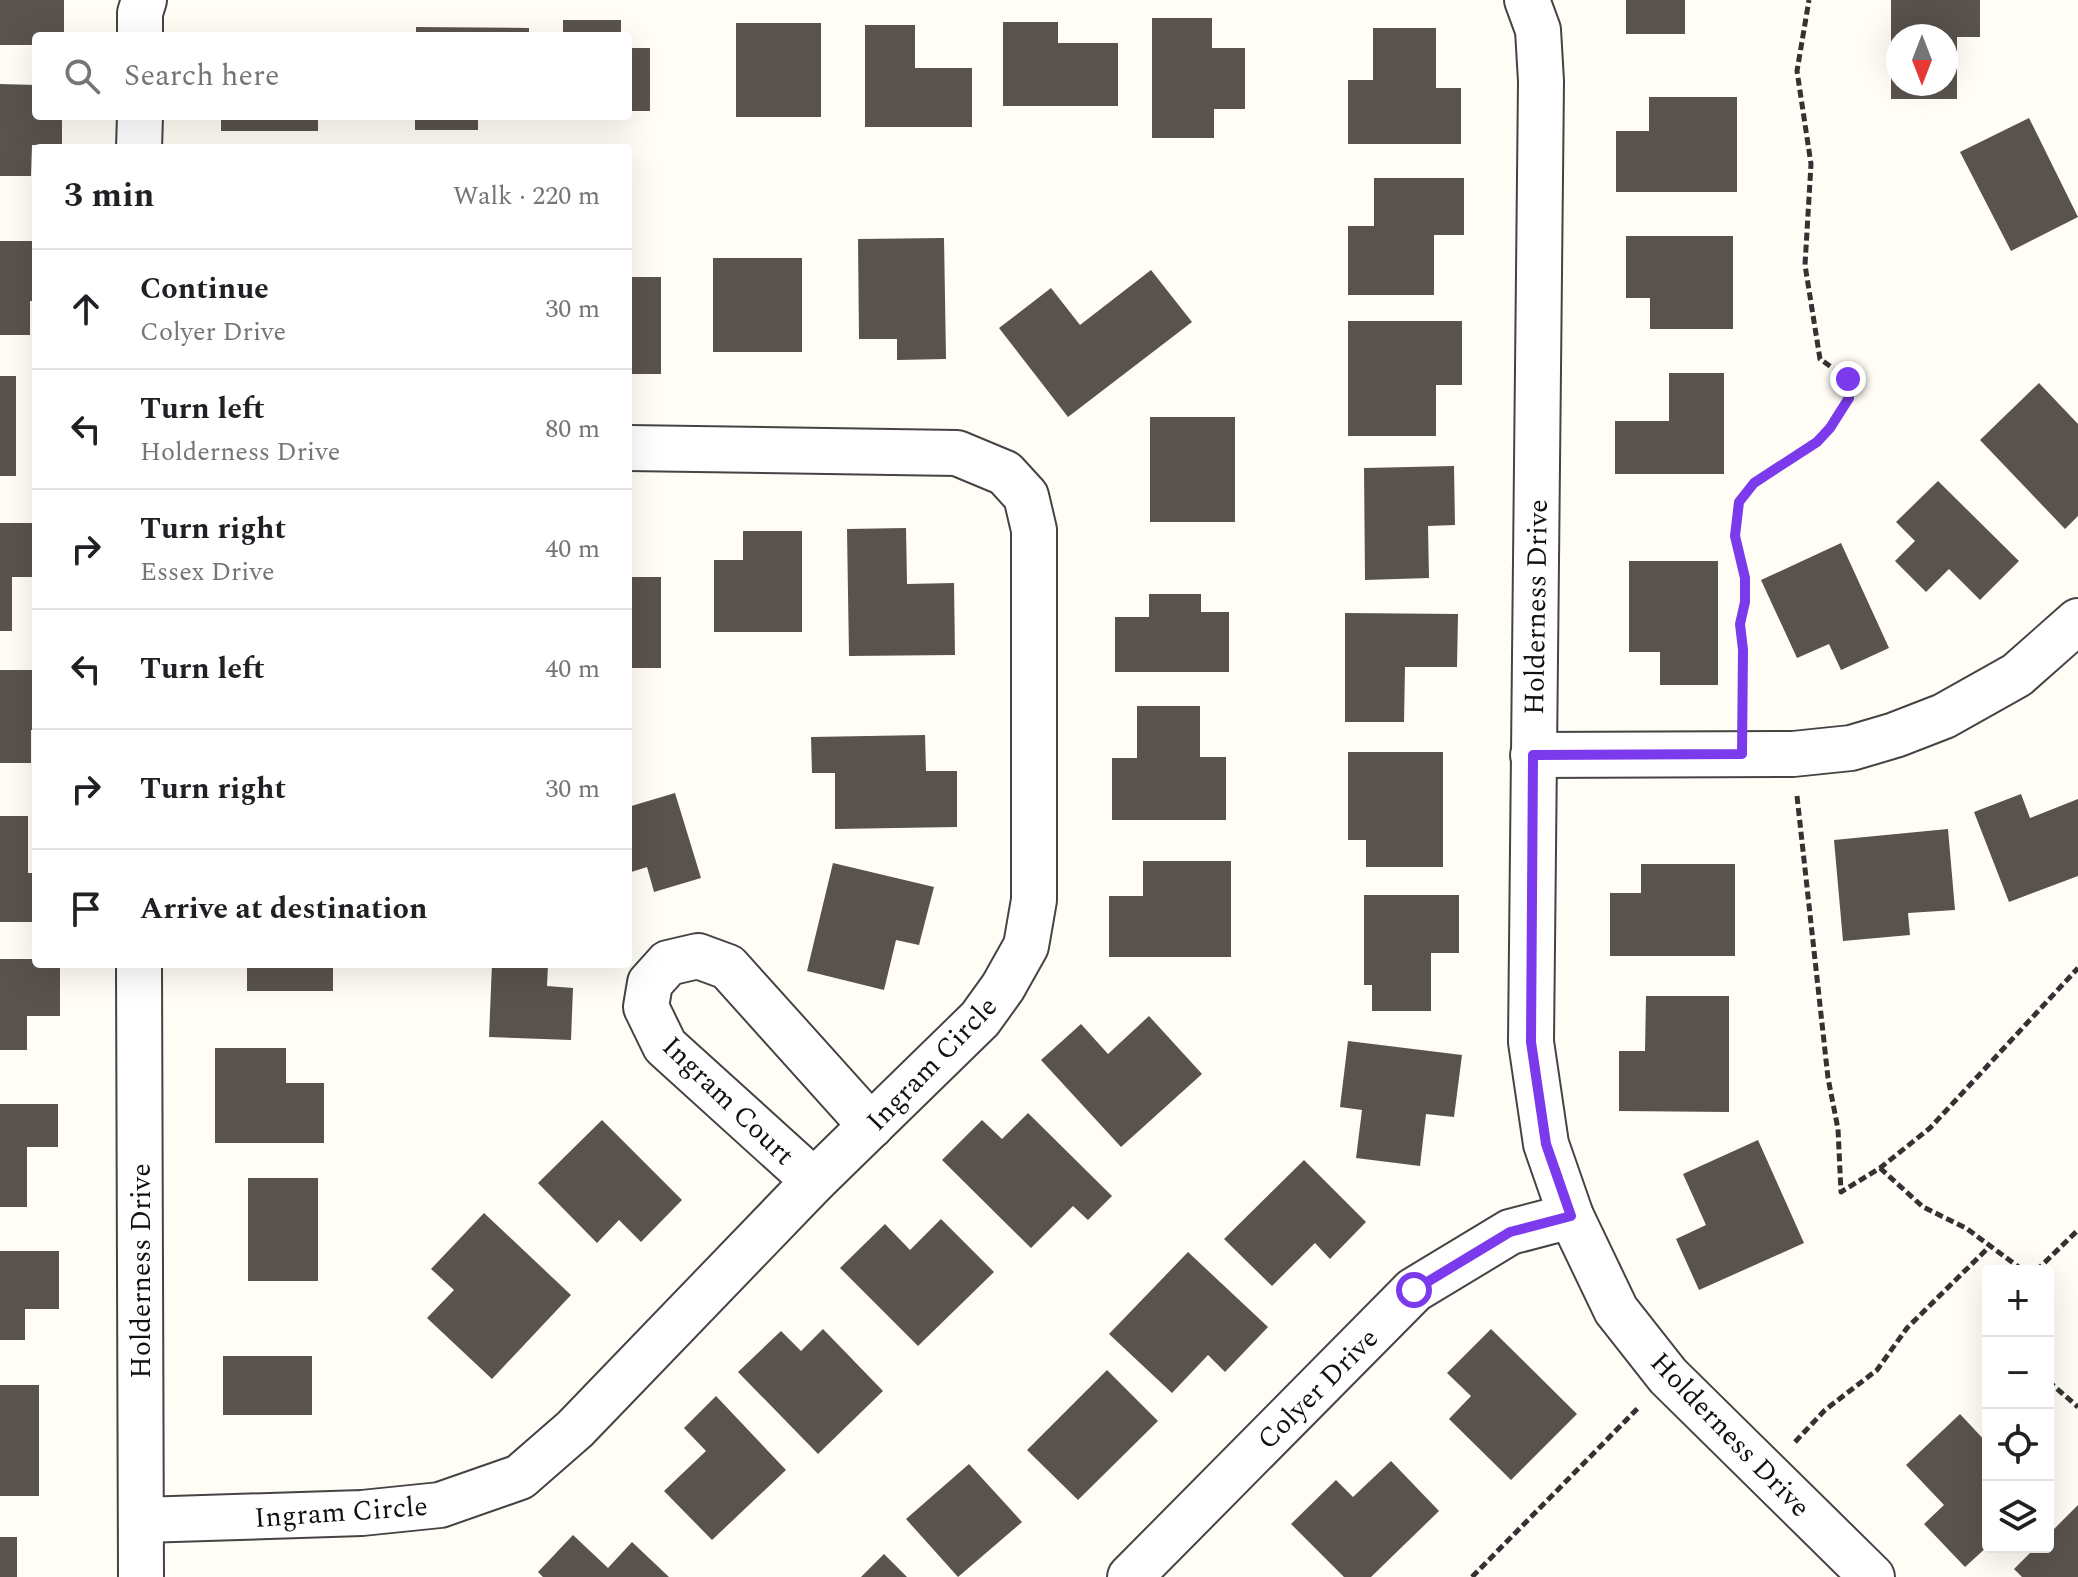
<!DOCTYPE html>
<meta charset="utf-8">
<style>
:root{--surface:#fff;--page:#f2f2f2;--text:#202124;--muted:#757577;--line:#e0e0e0}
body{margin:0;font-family:Spectral,serif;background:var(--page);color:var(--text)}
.controls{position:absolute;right:24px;bottom:24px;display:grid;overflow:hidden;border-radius:8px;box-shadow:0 8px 32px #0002}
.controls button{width:72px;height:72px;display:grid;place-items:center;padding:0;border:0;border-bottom:2px solid var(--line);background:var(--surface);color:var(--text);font:40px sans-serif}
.compass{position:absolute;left:1886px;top:24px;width:72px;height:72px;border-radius:50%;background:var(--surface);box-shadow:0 8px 32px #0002;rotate:180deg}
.stop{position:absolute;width:24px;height:24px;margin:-18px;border:6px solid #7c3aed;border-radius:50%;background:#fff}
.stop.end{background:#7c3aed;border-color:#fff;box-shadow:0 2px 8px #0008}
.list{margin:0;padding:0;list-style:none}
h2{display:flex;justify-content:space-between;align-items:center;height:104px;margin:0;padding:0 32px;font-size:34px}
h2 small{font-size:26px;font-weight:400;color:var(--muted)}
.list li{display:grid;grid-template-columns:52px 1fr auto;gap:24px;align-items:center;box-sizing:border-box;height:120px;padding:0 32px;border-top:2px solid var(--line)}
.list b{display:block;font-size:30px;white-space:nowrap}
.list p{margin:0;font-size:26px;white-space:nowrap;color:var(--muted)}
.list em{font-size:26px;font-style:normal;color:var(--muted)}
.icon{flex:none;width:44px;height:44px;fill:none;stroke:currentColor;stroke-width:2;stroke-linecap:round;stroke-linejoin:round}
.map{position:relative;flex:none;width:2078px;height:1577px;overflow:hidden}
.search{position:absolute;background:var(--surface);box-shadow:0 8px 32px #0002;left:32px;top:32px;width:600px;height:88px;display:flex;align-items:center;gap:20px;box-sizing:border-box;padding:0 28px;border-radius:8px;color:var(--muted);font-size:30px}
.panel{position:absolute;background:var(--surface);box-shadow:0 8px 32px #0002;left:32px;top:144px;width:600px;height:824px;border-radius:8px}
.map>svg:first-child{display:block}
.building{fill:#5a524d;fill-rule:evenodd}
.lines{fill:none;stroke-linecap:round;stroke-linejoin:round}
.minor-casing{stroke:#444;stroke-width:48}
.path{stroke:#333;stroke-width:5;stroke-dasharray:8 4;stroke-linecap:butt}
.minor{stroke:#fff;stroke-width:44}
.route{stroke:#7c3aed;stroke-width:10}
.labels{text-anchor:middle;stroke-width:8;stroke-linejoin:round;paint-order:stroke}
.street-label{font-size:28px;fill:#111;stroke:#fff}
</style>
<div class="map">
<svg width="2078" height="1577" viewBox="0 0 2078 1577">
<rect width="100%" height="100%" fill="#fffdf5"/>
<g class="building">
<path d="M0 0H64V36H36V45H0Z"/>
<rect x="1626" y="0" width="59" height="34"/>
<path d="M1891 0H1980V37H1957V99H1891ZM1898 36H1946V84H1898Z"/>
<path d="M1152 18H1212V48H1245V109H1214V138H1152Z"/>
<rect x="563" y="20" width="58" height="16"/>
<path d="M1003 22H1058V43H1118V106H1003Z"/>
<rect x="736" y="23" width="85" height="94"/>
<path d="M865 25H915V68H972V127H865Z"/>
<path d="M416 27 529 28V36H416Z"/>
<path d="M1373 28H1436V88H1461V144H1348V80H1373Z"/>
<rect x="628" y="48" width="22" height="63"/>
<path d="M0 84 36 85V116H62V146L32 145 31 176H0Z"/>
<path d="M1649 97H1737V192H1616V131H1649Z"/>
<rect x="221" y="116" width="97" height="15"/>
<rect x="415" y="116" width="63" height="14"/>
<path d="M2029 118 2078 217 2011 251 1960 152Z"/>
<path d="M1374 178H1464V235H1434V295H1348V226H1374Z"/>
<path d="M1626 236H1733V329H1650V298H1626Z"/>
<path d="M944 238 946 359 897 360V339H859L858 239Z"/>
<path d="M0 241H36V301H30V335H0Z"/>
<rect x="713" y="258" width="89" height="94"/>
<path d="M1151 270 1192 322 1068 417 999 328 1051 288 1080 325Z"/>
<rect x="628" y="277" width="33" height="97"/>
<path d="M1348 321H1462V385H1436V436H1348Z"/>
<path d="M1669 373H1724V474H1615V421H1669Z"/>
<rect x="0" y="376" width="16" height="100"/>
<path d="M2039 383 2078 424V516L2065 529 1980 440Z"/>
<rect x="1150" y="417" width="85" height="105"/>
<path d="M1454 466 1455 525 1428 526 1429 578 1365 580 1364 468Z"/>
<path d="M1938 481 2019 561 1980 600 1949 569 1926 592 1895 561 1915 541 1896 522Z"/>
<path d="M0 523H36V577H12V631H0Z"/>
<path d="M906 528 907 584 954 583 955 655 849 656 847 529Z"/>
<path d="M743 531H802V632H714V560H743Z"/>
<path d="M1841 543 1889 648 1841 670 1829 644 1797 658 1761 580Z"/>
<path d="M1629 561H1718V685H1660V652H1629Z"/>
<rect x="628" y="577" width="33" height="91"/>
<path d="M1149 594H1201V612H1229V672H1115V617H1149Z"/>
<path d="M1345 613 1458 614 1457 667H1405L1404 722H1345Z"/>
<path d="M0 670H36V730H31V763H0Z"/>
<path d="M1137 706H1200V757H1226V820H1112V758H1137Z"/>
<path d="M925 735 926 771H957V827L835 829V773H812L811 737Z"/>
<path d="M1348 752H1443V867H1366V840H1348Z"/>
<path d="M675 793 701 878 654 892 647 867 628 873V807Z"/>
<path d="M2021 794 2030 818 2078 799V876L2009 902 1974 812Z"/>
<path d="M0 816H28V873H36V922H0Z"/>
<path d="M1948 829 1955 910 1908 913 1910 935 1843 941 1834 840Z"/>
<path d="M1143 861H1231V957H1109V896H1143Z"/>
<path d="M833 863 934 887 919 945 896 940 884 990 807 971Z"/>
<path d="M1641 864H1735V956H1610V893H1641Z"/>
<path d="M1364 895H1459V953H1431V1011H1372V985H1364Z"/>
<path d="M0 959H36V964H60V1016H27V1050H0Z"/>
<rect x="247" y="964" width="86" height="27"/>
<path d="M492 964H548L547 986 573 988 571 1040 489 1037Z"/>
<path d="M1646 996H1729V1112L1619 1111V1051H1645Z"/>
<path d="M1149 1016 1202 1074 1121 1147 1041 1060 1081 1024 1108 1054Z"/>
<path d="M1348 1041 1462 1055 1454 1117 1426 1114 1420 1166 1356 1158 1362 1110 1340 1107Z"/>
<path d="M215 1048H286V1083H324V1143H215Z"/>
<path d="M0 1104H58V1147H27V1207H0Z"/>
<path d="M1028 1113 1112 1196 1088 1220 1073 1206 1031 1248 942 1160 982 1120 1002 1139Z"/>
<path d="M602 1120 682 1200 641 1242 619 1220 597 1243 538 1183Z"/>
<path d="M1758 1140 1804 1243 1699 1290 1676 1239 1706 1225 1683 1174Z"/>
<path d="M1304 1160 1366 1222 1330 1259 1315 1243 1272 1286 1224 1239Z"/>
<rect x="248" y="1178" width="70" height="103"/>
<path d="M484 1213 571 1295 492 1379 427 1318 454 1290 431 1269Z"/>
<path d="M941 1219 994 1272 918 1346 840 1268 885 1224 910 1250Z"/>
<path d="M0 1251H59V1309H25V1340H0Z"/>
<path d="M1188 1252 1268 1327 1225 1372 1208 1355 1172 1393 1109 1334Z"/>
<path d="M823 1329 883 1391 818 1454 738 1372 781 1331 801 1351Z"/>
<path d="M1491 1329 1577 1414 1511 1480 1449 1419 1471 1396 1447 1373Z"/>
<rect x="223" y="1356" width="89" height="59"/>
<path d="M1107 1370 1158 1421 1078 1500 1027 1450Z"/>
<rect x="0" y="1385" width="39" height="111"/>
<path d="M716 1396 786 1470 712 1540 664 1491 706 1451 684 1428Z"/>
<path d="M1960 1414 1988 1444V1546L1965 1567 1924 1524 1944 1505 1906 1465Z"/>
<path d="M1391 1461 1439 1511 1371 1577H1344L1291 1524 1336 1480 1353 1497Z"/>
<path d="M969 1464 1022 1522 958 1577 906 1519Z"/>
<path d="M2078 1505V1577H2022L2014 1569 2036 1547H2048V1535Z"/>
<path d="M573 1535 608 1568 632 1542 669 1577H543L538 1572Z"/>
<rect x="0" y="1537" width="17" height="40"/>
<path d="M884 1554 907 1577H861Z"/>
</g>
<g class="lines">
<defs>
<g id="minor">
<path d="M1527 0 1538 30 1541 81 1531 1042 1546 1144 1571 1216 1616 1310 1668 1376 1872 1577"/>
<path d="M140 36V13L144 0"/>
<path d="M139 148 140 116"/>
<path d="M1533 755 1793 754 1851 748 1895 735 1944 716 2017 675 2078 621"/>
<path d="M139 964 141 1577"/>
<path d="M814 1181 665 1046 646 1007 650 983 668 963 698 956 728 967 871 1126"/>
<path d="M142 1520 362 1513 440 1505 520 1477 575 1429 814 1181 980 1019 1003 987 1026 946 1034 900V530L1026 496 1005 473 957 453 628 448"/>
<path d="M1130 1577 1414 1290 1510 1232 1571 1216"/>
</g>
</defs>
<use href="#minor" class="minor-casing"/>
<g class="path">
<path d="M1743 713 1740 624 1745 602V578L1735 536 1739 502 1754 483 1817 442 1830 428 1849 398 1848 379 1820 359 1805 265 1811 164 1797 71 1809 0"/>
<path d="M1797 796 1828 1078 1838 1129 1841 1192 1880 1168 1930 1128 2078 968"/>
<path d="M1880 1168 1923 1207 1966 1228 2024 1271"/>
<path d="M2036 1271 2078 1230"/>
<path d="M2048 1381 2078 1407"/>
<path d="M1795 1442 1825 1410 1877 1370 1907 1328 1991 1245"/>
<path d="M1472 1577 1640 1406"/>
</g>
<use href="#minor" class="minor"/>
</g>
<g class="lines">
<path class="route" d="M1414 1290 1510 1232 1571 1216 1546 1144 1531 1042 1533 755 1742 754 1743 650 1740 624 1745 602V578L1735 536 1739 502 1754 483 1817 442 1830 428 1849 398 1848 379"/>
</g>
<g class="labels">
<g class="street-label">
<text transform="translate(1535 607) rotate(-89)" y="10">Holderness Drive</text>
<text transform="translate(931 1063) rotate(-46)" y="10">Ingram Circle</text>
<text transform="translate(729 1100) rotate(44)" y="10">Ingram Court</text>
<text transform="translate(140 1271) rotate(-90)" y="10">Holderness Drive</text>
<text transform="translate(1317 1388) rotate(-45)" y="10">Colyer Drive</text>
<text transform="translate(1731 1434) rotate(46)" y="10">Holderness Drive</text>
<text transform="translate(341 1511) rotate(-4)" y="10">Ingram Circle</text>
</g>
</g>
</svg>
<div class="controls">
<button>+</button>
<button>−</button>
<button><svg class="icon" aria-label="locate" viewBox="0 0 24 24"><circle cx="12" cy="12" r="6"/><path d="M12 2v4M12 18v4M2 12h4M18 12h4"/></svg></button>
<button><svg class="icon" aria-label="layers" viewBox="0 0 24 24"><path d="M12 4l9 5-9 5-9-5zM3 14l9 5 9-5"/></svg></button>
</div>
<svg class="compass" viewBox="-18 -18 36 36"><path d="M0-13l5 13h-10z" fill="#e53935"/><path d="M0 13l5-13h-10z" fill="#757577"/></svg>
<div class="stop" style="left:1414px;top:1290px"></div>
<div class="stop end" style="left:1848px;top:379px"></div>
<div class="search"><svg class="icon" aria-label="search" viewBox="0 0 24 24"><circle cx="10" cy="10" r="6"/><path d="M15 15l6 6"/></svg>Search here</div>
<section class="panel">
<h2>3 min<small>Walk · 220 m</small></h2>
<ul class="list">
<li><svg class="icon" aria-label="ahead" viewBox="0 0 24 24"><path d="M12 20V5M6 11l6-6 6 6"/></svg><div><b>Continue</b><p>Colyer Drive</p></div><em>30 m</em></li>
<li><svg class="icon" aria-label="left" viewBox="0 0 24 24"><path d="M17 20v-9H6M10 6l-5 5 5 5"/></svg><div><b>Turn left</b><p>Holderness Drive</p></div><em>80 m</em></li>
<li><svg class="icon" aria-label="right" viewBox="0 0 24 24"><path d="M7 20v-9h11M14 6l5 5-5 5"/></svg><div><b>Turn right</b><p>Essex Drive</p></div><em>40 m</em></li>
<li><svg class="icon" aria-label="left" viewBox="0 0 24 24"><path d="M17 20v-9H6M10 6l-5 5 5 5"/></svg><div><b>Turn left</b></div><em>40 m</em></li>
<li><svg class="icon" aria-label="right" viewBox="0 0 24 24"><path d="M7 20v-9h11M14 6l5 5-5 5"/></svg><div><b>Turn right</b></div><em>30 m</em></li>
<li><svg class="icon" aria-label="arrive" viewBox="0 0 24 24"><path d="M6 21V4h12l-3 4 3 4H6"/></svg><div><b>Arrive at destination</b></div></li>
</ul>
</section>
</div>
